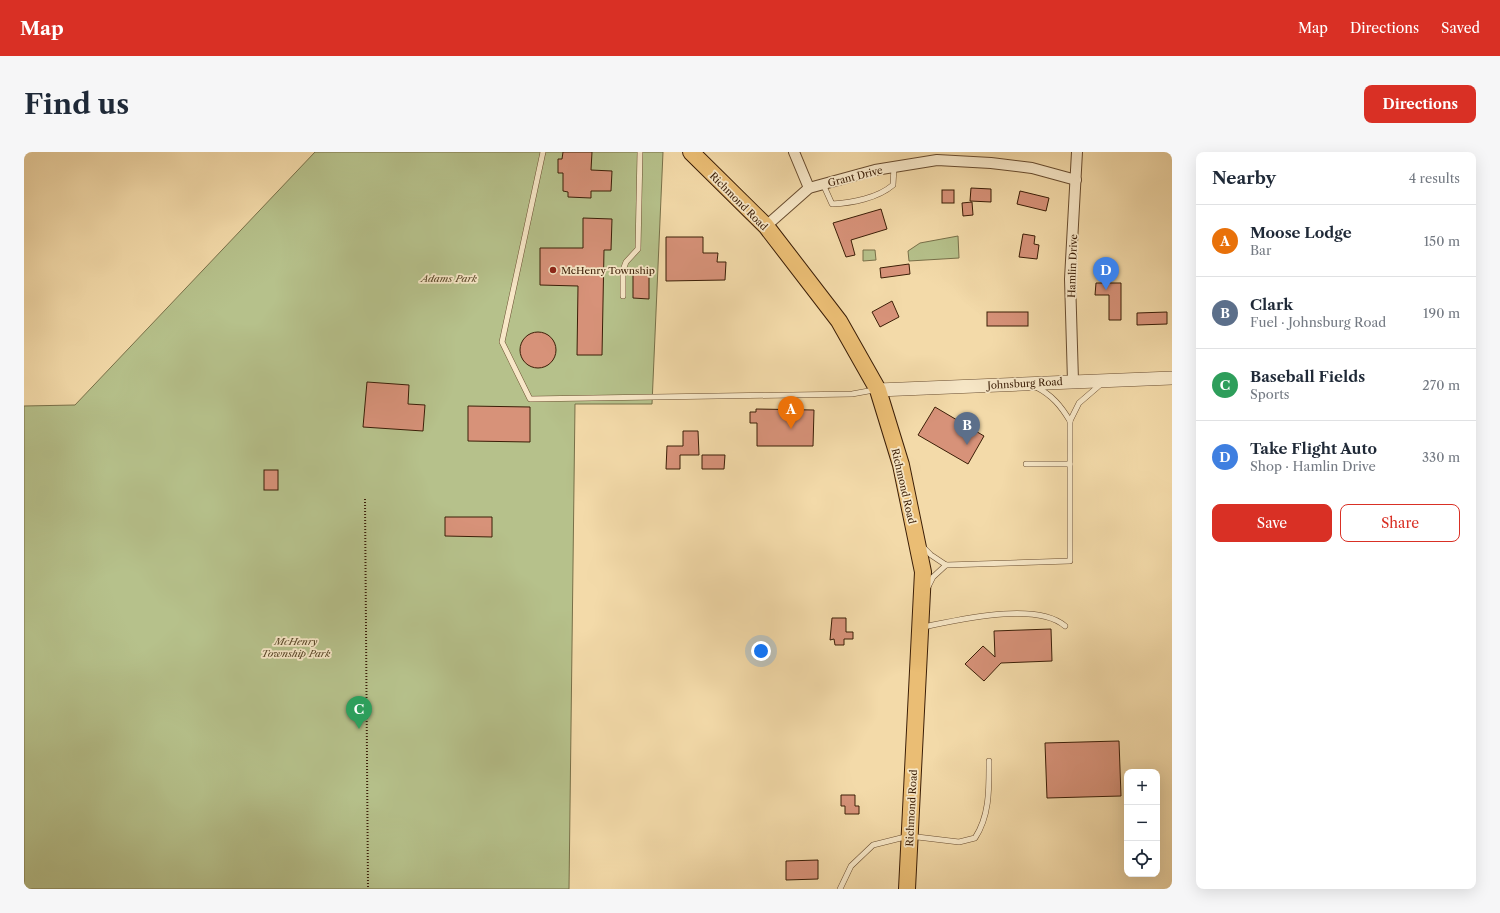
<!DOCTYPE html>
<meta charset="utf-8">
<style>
:root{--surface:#fff;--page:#f6f6f7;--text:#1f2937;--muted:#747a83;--line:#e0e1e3;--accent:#d93025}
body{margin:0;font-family:"Libre Caslon Text",serif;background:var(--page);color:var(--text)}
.controls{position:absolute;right:12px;bottom:12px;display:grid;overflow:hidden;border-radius:8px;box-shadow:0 4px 16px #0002}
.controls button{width:36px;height:36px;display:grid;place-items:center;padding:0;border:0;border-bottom:1px solid var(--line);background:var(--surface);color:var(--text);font:20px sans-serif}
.you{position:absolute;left:737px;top:499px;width:14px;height:14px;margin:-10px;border:3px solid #fff;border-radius:50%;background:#1a73e8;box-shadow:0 0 0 6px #1a73e833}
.badge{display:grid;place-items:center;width:26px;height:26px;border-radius:50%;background:var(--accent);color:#fff;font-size:13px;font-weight:700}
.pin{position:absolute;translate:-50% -33px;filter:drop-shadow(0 1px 2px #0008)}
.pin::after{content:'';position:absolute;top:21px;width:14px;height:12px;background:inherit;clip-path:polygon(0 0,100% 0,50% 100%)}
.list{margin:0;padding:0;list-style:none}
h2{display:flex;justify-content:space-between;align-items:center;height:52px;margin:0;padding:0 16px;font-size:17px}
h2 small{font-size:13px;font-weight:400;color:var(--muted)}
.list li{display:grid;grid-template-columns:26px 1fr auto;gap:12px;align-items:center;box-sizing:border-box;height:72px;padding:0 16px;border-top:1px solid var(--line)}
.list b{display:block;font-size:15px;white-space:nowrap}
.list p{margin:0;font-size:13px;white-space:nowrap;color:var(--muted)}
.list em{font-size:13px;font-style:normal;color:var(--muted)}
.actions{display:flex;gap:8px;padding:12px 16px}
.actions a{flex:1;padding:9px 0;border:1px solid var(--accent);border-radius:8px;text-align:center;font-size:14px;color:var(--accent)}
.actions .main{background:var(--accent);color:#fff}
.icon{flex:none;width:22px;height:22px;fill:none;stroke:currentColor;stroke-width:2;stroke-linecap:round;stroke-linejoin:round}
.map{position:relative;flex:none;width:1148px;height:737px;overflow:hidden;border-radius:8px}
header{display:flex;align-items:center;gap:24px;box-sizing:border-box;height:56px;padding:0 20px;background:var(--accent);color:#fff}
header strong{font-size:19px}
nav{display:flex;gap:22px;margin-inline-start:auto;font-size:14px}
.intro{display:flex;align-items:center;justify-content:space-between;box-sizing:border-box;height:96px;padding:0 24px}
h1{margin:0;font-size:28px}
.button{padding:10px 18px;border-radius:8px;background:var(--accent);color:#fff;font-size:14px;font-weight:700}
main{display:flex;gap:24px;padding:0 24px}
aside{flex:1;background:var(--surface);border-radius:8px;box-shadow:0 4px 16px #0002}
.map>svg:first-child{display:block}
.green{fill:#b6c18b;stroke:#787049}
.building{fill:#d79279;stroke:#3b1e07}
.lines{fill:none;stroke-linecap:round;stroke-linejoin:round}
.service-casing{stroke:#694d30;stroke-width:6}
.minor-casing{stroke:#694d30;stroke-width:12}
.tertiary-casing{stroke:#694d30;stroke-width:14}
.primary-casing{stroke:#3b1e07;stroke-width:18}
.path{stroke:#3b1e07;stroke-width:2;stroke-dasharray:1 2;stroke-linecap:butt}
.service{stroke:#f7e7c7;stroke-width:5}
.minor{stroke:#f7e7c7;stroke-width:10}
.tertiary{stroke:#f7e7c7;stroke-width:13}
.primary{stroke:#eabd74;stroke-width:16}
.poi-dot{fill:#8f2418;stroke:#f7e7c7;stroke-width:1.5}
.labels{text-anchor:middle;stroke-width:3.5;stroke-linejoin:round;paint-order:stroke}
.street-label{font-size:10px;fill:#3b1e07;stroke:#f7e7c7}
.poi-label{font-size:10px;fill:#3b1e07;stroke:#f7e7c7;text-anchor:start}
.park-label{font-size:10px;font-style:italic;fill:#5a4728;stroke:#f7e7c7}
</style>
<header>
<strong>Map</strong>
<nav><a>Map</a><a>Directions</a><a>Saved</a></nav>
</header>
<div class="intro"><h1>Find us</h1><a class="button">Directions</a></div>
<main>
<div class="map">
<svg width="1148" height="737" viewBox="0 0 1148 737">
<rect width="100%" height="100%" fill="#f3daa9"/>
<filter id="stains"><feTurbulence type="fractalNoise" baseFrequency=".005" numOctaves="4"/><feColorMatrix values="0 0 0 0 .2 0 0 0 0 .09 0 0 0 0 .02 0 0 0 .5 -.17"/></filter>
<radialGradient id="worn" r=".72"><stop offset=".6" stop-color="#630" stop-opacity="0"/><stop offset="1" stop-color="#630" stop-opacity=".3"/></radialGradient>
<g class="green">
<path d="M291 0H639L628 252H551L545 737H0V254L51 253Z"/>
<path d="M934 84 935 106 885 109 884 99 896 91Z"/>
<path d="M839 98H851L852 108 839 109Z"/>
</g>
<g class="building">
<path d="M539 0H568L567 18 588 19 587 39H567V46L544 45V40L539 39V21H534V7H538Z"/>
<path d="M947 36 967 37V50L946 49Z"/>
<rect x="918" y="38" width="12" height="13"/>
<path d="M996 39 1025 46 1022 59 993 52Z"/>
<path d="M948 50 949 63 939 64 938 51Z"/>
<path d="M857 57 863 77 827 88 831 103 822 105 809 71Z"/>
<path d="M559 66 588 67 587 98H580L578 203H553L554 134 516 133V96H559Z"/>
<path d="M999 82 1011 84 1010 92 1015 93 1013 107 995 105Z"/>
<path d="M642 85H679V101H694L693 110H702L701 128 642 129Z"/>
<path d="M885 112 886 122 857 126 856 116Z"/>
<path d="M609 120H625V147L609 146Z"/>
<path d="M1072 131H1097V168H1085V143H1071Z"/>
<path d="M868 149 875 165 856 175 848 160Z"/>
<rect x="963" y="160" width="41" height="14"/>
<path d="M1143 160V172L1113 173V161Z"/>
<circle cx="514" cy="198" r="18"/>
<path d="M343 230 385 233 384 252 401 253 399 279 339 275Z"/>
<path d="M444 254 506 255V290L444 289Z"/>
<path d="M911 255 960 284 944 312 894 283Z"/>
<path d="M732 257 790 258 789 294H733V271H726V260H732Z"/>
<path d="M659 279H674L675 303H656V317H642L643 294H659Z"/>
<path d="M678 303H701L700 317H678Z"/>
<rect x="240" y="318" width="14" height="20"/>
<path d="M421 365H468V385L421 384Z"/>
<path d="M808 466H822V480H829V487H820V493H811L810 487 806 488Z"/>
<path d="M1027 477 1028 509 977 511 960 529 941 512 959 494 971 505 970 479Z"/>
<path d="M1095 589 1097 644 1023 646 1021 591Z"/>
<path d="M817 643H831V654H835V662H821V654H817Z"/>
<path d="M794 708V727L762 728V709Z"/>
</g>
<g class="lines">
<defs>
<g id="service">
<path d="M519 0 478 190 506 247 828 242 850 238"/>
<path d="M799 32 808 52C828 51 854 46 869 33L870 15"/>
<path d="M599 144V118L602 110 614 97 616 0"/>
<path d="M1012 235C1028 243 1037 254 1046 269"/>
<path d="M1002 312H1046"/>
<path d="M899 395 907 403 922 413 1046 409V269L1055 251 1077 232"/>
<path d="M904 435 909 425 922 413"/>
<path d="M899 475C934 468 1012 449 1041 474"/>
<path d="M816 737 827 714 849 693 885 684 935 690 951 686C966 663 965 636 965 609"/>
</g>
<g id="minor">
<path d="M770 0 785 36"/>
<path d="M742 74 785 36 851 18 913 8 967 11 1008 16 1052 28"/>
<path d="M1049 229 1046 127 1053 0"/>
</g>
<path id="tertiary" d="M854 238 1148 226"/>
<path id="primary" d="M667 0 742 74 815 169 854 238 877 313 899 420 883 737"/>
</defs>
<use href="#service" class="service-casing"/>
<use href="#minor" class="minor-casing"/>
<use href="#tertiary" class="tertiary-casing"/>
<use href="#primary" class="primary-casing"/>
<path class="path" d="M341 347 344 737"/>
<use href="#service" class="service"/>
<use href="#minor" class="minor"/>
<use href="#tertiary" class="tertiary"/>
<use href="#primary" class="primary"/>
</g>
<circle class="poi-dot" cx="529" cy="118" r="4"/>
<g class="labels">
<g class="street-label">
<text transform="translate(831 24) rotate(-14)" y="4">Grant Drive</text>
<text transform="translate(715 49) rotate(45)" y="4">Richmond Road</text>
<text transform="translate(1048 114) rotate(-88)" y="4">Hamlin Drive</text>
<text transform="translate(1001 231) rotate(-3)" y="4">Johnsburg Road</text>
<text transform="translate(880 334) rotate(77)" y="4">Richmond Road</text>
<text transform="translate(887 656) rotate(-87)" y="4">Richmond Road</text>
</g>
<g class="poi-label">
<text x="537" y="122">McHenry Township</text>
</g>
<g class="park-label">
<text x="425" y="130">Adams Park</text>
<text x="272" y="493">McHenry<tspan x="272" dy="12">Township Park</tspan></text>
</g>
</g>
<rect width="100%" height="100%" filter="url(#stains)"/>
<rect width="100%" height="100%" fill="url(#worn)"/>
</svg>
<div class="controls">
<button>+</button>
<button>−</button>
<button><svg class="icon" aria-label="locate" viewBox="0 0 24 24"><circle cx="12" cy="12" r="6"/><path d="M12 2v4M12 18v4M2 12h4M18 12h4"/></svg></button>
</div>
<div class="you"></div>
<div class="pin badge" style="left:767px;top:277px;background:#e8710a">A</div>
<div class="pin badge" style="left:943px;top:293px;background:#5c6f8a">B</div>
<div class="pin badge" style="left:335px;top:577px;background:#2e9e5b">C</div>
<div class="pin badge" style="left:1082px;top:138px;background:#3f7fe0">D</div>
</div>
<aside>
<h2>Nearby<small>4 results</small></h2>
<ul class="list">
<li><span class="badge" style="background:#e8710a">A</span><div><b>Moose Lodge</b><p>Bar</p></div><em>150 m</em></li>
<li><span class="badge" style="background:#5c6f8a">B</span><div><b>Clark</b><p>Fuel · Johnsburg Road</p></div><em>190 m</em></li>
<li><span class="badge" style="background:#2e9e5b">C</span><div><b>Baseball Fields</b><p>Sports</p></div><em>270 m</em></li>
<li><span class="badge" style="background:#3f7fe0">D</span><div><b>Take Flight Auto</b><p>Shop · Hamlin Drive</p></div><em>330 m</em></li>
</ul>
<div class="actions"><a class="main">Save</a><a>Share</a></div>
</aside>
</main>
